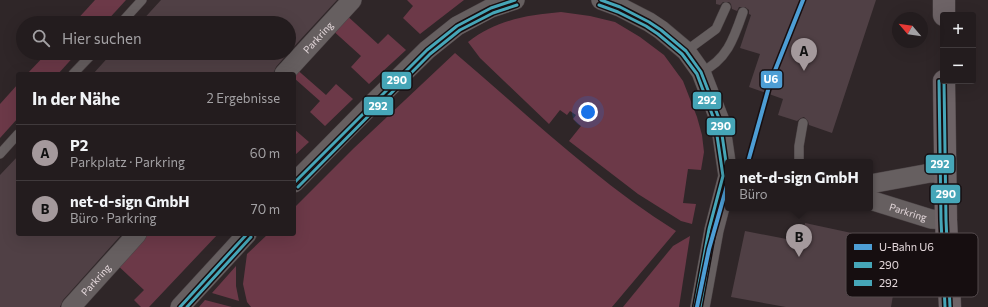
<!DOCTYPE html>
<html lang="de">
<meta charset="utf-8">
<style>
:root{--surface:#231c1e;--page:#2f292b;--text:#f1f3f6;--muted:#a3a1a4;--line:#403a3c;--accent:#a4999c}
body{margin:0;font-family:Commissioner,sans-serif;background:var(--page);color:var(--text)}
.controls{position:absolute;right:12px;top:12px;display:grid;overflow:hidden;border-radius:4px;box-shadow:0 4px 16px #0002}
.controls button{width:36px;height:36px;display:grid;place-items:center;padding:0;border:0;border-bottom:1px solid var(--line);background:var(--surface);color:var(--text);font:20px sans-serif}
.compass{position:absolute;left:892px;top:12px;width:36px;height:36px;border-radius:50%;background:var(--surface);box-shadow:0 4px 16px #0002;rotate:299deg}
.you{position:absolute;left:588px;top:112px;width:14px;height:14px;margin:-10px;border:3px solid #fff;border-radius:50%;background:#1a73e8;box-shadow:0 0 0 6px #1a73e833}
.badge{display:grid;place-items:center;width:26px;height:26px;border-radius:50%;background:var(--accent);color:#111;font-size:13px;font-weight:700}
.pin{position:absolute;translate:-50% -33px;filter:drop-shadow(0 1px 2px #0008)}
.pin::after{content:'';position:absolute;top:21px;width:14px;height:12px;background:inherit;clip-path:polygon(0 0,100% 0,50% 100%)}
.popup{position:absolute;left:725px;top:159px;width:148px;height:52px;box-sizing:border-box;display:grid;place-content:center;border-radius:4px;background:var(--surface);filter:drop-shadow(0 1px 3px #0005);font-size:13px;white-space:nowrap;color:var(--muted)}
.popup b{font-size:15px;color:var(--text)}
.popup::after{content:'';position:absolute;left:50%;top:100%;margin-left:-8px;border:8px solid transparent;border-top-color:var(--surface)}
.list{margin:0;padding:0;list-style:none}
h2{display:flex;justify-content:space-between;align-items:center;height:52px;margin:0;padding:0 16px;font-size:17px}
h2 small{font-size:13px;font-weight:400;color:var(--muted)}
.list li{display:grid;grid-template-columns:26px 1fr auto;gap:12px;align-items:center;box-sizing:border-box;height:56px;padding:0 16px;border-top:1px solid var(--line)}
.list b{display:block;font-size:15px;white-space:nowrap}
.list p{margin:0;font-size:13px;white-space:nowrap;color:var(--muted)}
.list em{font-size:13px;font-style:normal;color:var(--muted)}
.icon{flex:none;width:22px;height:22px;fill:none;stroke:currentColor;stroke-width:2;stroke-linecap:round;stroke-linejoin:round}
.map{position:relative;flex:none;width:988px;height:307px;overflow:hidden}
.search{position:absolute;background:var(--surface);box-shadow:0 4px 16px #0002;left:16px;top:16px;width:280px;height:44px;display:flex;align-items:center;gap:10px;box-sizing:border-box;padding:0 14px;border-radius:22px;color:var(--muted);font-size:15px}
.panel{position:absolute;background:var(--surface);box-shadow:0 4px 16px #0002;left:16px;top:72px;width:280px;height:164px;border-radius:4px}
.map>svg:first-child{display:block}
.green{fill:#6c3948}
.building{fill:#504045}
.lines{fill:none;stroke-linecap:round;stroke-linejoin:round}
.lane-casing{stroke:#4c4446;stroke-width:10}
.street-casing{stroke:#4c4446;stroke-width:20}
.secondary-casing{stroke:#4c4446;stroke-width:23}
.lane{stroke:#665f60;stroke-width:9}
.street{stroke:#665f60;stroke-width:19}
.secondary{stroke:#6d6366;stroke-width:22}
.bus-1-casing{stroke:#160e10;stroke-width:6}
.bus-2-casing{stroke:#160e10;stroke-width:6}
.bus-1{stroke:#46a6b8;stroke-width:3}
.bus-2{stroke:#46a6b8;stroke-width:3}
.metro-1-casing{stroke:#160e10;stroke-width:7}
.metro-1{stroke:#4d9ed5;stroke-width:4}
.labels{text-anchor:middle;stroke-width:3;stroke-linejoin:round;paint-order:stroke}
.street-label{font-size:10px;fill:#e3d7da;stroke:#160e10}
.key{fill:#160e10;stroke:#544a4d;stroke-width:1}
.key-label{font-size:11px;fill:#e3d7da}
.line-badge{stroke:#160e10;stroke-width:1.5}
.badge-label{font-size:11px;text-anchor:middle;font-weight:bold;fill:#fff}
</style>
<div class="map">
<svg width="988" height="307" viewBox="0 0 988 307">
<rect width="100%" height="100%" fill="#2f2628"/>
<g class="green">
<path d="M95 0H126L105 23H74Z"/>
<path d="M407 0H464L420 34 403 18 413 6Z"/>
<path d="M561 12 590 16 615 22 640 37 664 55 683 81 697 117 702 135 704 152 701 170 688 169 683 203 696 204 692 224 681 221 638 194 569 141 581 126 573 119 576 115 570 111 567 115 560 110 549 124 480 58 468 42C496 20 527 15 561 12Z"/>
<path d="M344 13 378 44 388 34 406 50 369 84 351 67 361 56 330 28Z"/>
<path d="M47 53H77L58 74H27Z"/>
<path d="M455 53C527 114 596 181 676 231L612 307H251L247 302 243 284 247 254 268 234H294V208L354 148Z"/>
<path d="M294 67 326 95 336 84 353 99 325 126 310 112 320 101 294 78Z"/>
<path d="M18 84V118L0 138V104Z"/>
<path d="M294 129 309 142 294 156Z"/>
<path d="M141 234H218L149 307H141L134 300 144 290 114 262Z"/>
<path d="M690 236 679 307H623L673 246Z"/>
<path d="M236 266V286L239 301 212 293Z"/>
<path d="M205 300 232 307H199Z"/>
</g>
<g class="building">
<path d="M161 0H337L289 52V23H140Z"/>
<path d="M716 0H876L832 133 809 125 808 121 804 117 801 118 797 121 778 115 783 99 749 87 760 54 740 48 751 15 749 14V10L745 7H739L737 11 732 9 731 4 729 2H723L720 5 716 4Z"/>
<path d="M112 53H288L276 67 273 74H93Z"/>
<path d="M18 156V234H122L63 300 60 307H0V175Z"/>
<path d="M805 223 875 238 871 256 899 261 891 307H786L731 297 745 231 802 242Z"/>
</g>
<g class="lines">
<defs>
<g id="lane">
<path d="M121 23 142 0"/>
<path d="M686 51 716 29 726 7"/>
<path d="M701 72C727 60 734 38 743 12"/>
<path d="M73 74 93 53"/>
<path d="M0 154 18 134"/>
<path d="M799 162V146L803 123"/>
</g>
<g id="street">
<path d="M601 0 620 7 649 22 661 30 686 51 701 72 720 121 728 176 714 230 700 307"/>
<path id="s1" d="M284 74 352 0"/>
<path d="M294 183 373 103 427 50 457 26 491 8 515 0"/>
<path d="M870 184 930 173H945"/>
<path id="s2" d="M870 200 931 219 946 220"/>
<path id="s3" d="M71 307 137 234"/>
<path d="M180 307 247 234"/>
</g>
<g id="secondary">
<path d="M944 0V15"/>
<path d="M944 81 946 220 950 307"/>
</g>
</defs>
<use href="#lane" class="lane-casing"/>
<use href="#street" class="street-casing"/>
<use href="#secondary" class="secondary-casing"/>
<use href="#lane" class="lane"/>
<use href="#street" class="street"/>
<use href="#secondary" class="secondary"/>
<defs>
<g id="bus-1">
<path d="M601 0 620 7 649 22 661 30 686 51 701 72 720 121 728 176 714 230 700 307"/>
<path d="M944 81 946 220 950 307"/>
<path d="M294 183 427 50 457 26 491 8 515 0"/>
<path d="M180 307 247 234"/>
</g>
<g id="bus-2">
<path d="M599 5 618 12 646 26 658 34 682 54 697 74 715 122 723 176 709 229 695 306"/>
<path d="M939 81 941 220 945 307"/>
<path d="M298 187 430 54 460 30 493 13 517 5"/>
<path d="M187 307 251 237"/>
</g>
</defs>
<use href="#bus-1" class="bus-1-casing"/>
<use href="#bus-2" class="bus-2-casing"/>
<use href="#bus-1" class="bus-1"/>
<use href="#bus-2" class="bus-2"/>
<defs>
<g id="metro-1">
<path d="M748 162 770 83 803 0"/>
<path d="M697 307 709 249 728 182"/>
</g>
</defs>
<use href="#metro-1" class="metro-1-casing"/>
<use href="#metro-1" class="metro-1"/>
</g>
<g class="labels">
<g class="street-label">
<text dy="4" stroke="none"><textPath href="#s1" startOffset="50">Parkring</textPath></text>
<text dy="4" stroke="none"><textPath href="#s2" startOffset="40">Parkring</textPath></text>
<text dy="4" stroke="none"><textPath href="#s3" startOffset="37">Parkring</textPath></text>
</g>
</g>
<rect x="846" y="233" width="132" height="64" rx="6" class="key"/>
<rect x="854" y="244" width="18" height="6" fill="#4d9ed5"/>
<rect x="854" y="262" width="18" height="6" fill="#46a6b8"/>
<rect x="854" y="280" width="18" height="6" fill="#46a6b8"/>
<g class="key-label">
<text x="879" y="251">U-Bahn U6</text>
<text x="879" y="269">290</text>
<text x="879" y="287">292</text>
</g>
<g class="line-badge">
<rect x="760" y="70" width="23" height="19" rx="4" fill="#4d9ed5"/>
<rect x="381" y="71" width="31" height="19" rx="4" fill="#46a6b8"/>
<rect x="692" y="91" width="30" height="19" rx="4" fill="#46a6b8"/>
<rect x="363" y="96" width="31" height="20" rx="4" fill="#46a6b8"/>
<rect x="706" y="117" width="30" height="19" rx="4" fill="#46a6b8"/>
<rect x="925" y="154" width="30" height="20" rx="4" fill="#46a6b8"/>
<rect x="930" y="184" width="31" height="20" rx="4" fill="#46a6b8"/>
</g>
<g class="badge-label">
<text x="771" y="83">U6</text>
<text x="397" y="84">290</text>
<text x="707" y="104">292</text>
<text x="378" y="110">292</text>
<text x="721" y="130">290</text>
<text x="940" y="168">292</text>
<text x="946" y="198">290</text>
</g>
</svg>
<div class="controls">
<button>+</button>
<button>−</button>
</div>
<svg class="compass" viewBox="-18 -18 36 36"><path d="M0-13l5 13h-10z" fill="#e53935"/><path d="M0 13l5-13h-10z" fill="#a3a1a4"/></svg>
<div class="you"></div>
<div class="pin badge" style="left:804px;top:71px">A</div>
<div class="pin badge" style="left:799px;top:257px">B</div>
<div class="popup"><b>net-d-sign GmbH</b>Büro</div>
<div class="search"><svg class="icon" aria-label="search" viewBox="0 0 24 24"><circle cx="10" cy="10" r="6"/><path d="M15 15l6 6"/></svg>Hier suchen</div>
<section class="panel">
<h2>In der Nähe<small>2 Ergebnisse</small></h2>
<ul class="list">
<li><span class="badge">A</span><div><b>P2</b><p>Parkplatz · Parkring</p></div><em>60 m</em></li>
<li><span class="badge">B</span><div><b>net-d-sign GmbH</b><p>Büro · Parkring</p></div><em>70 m</em></li>
</ul>
</section>
</div>
